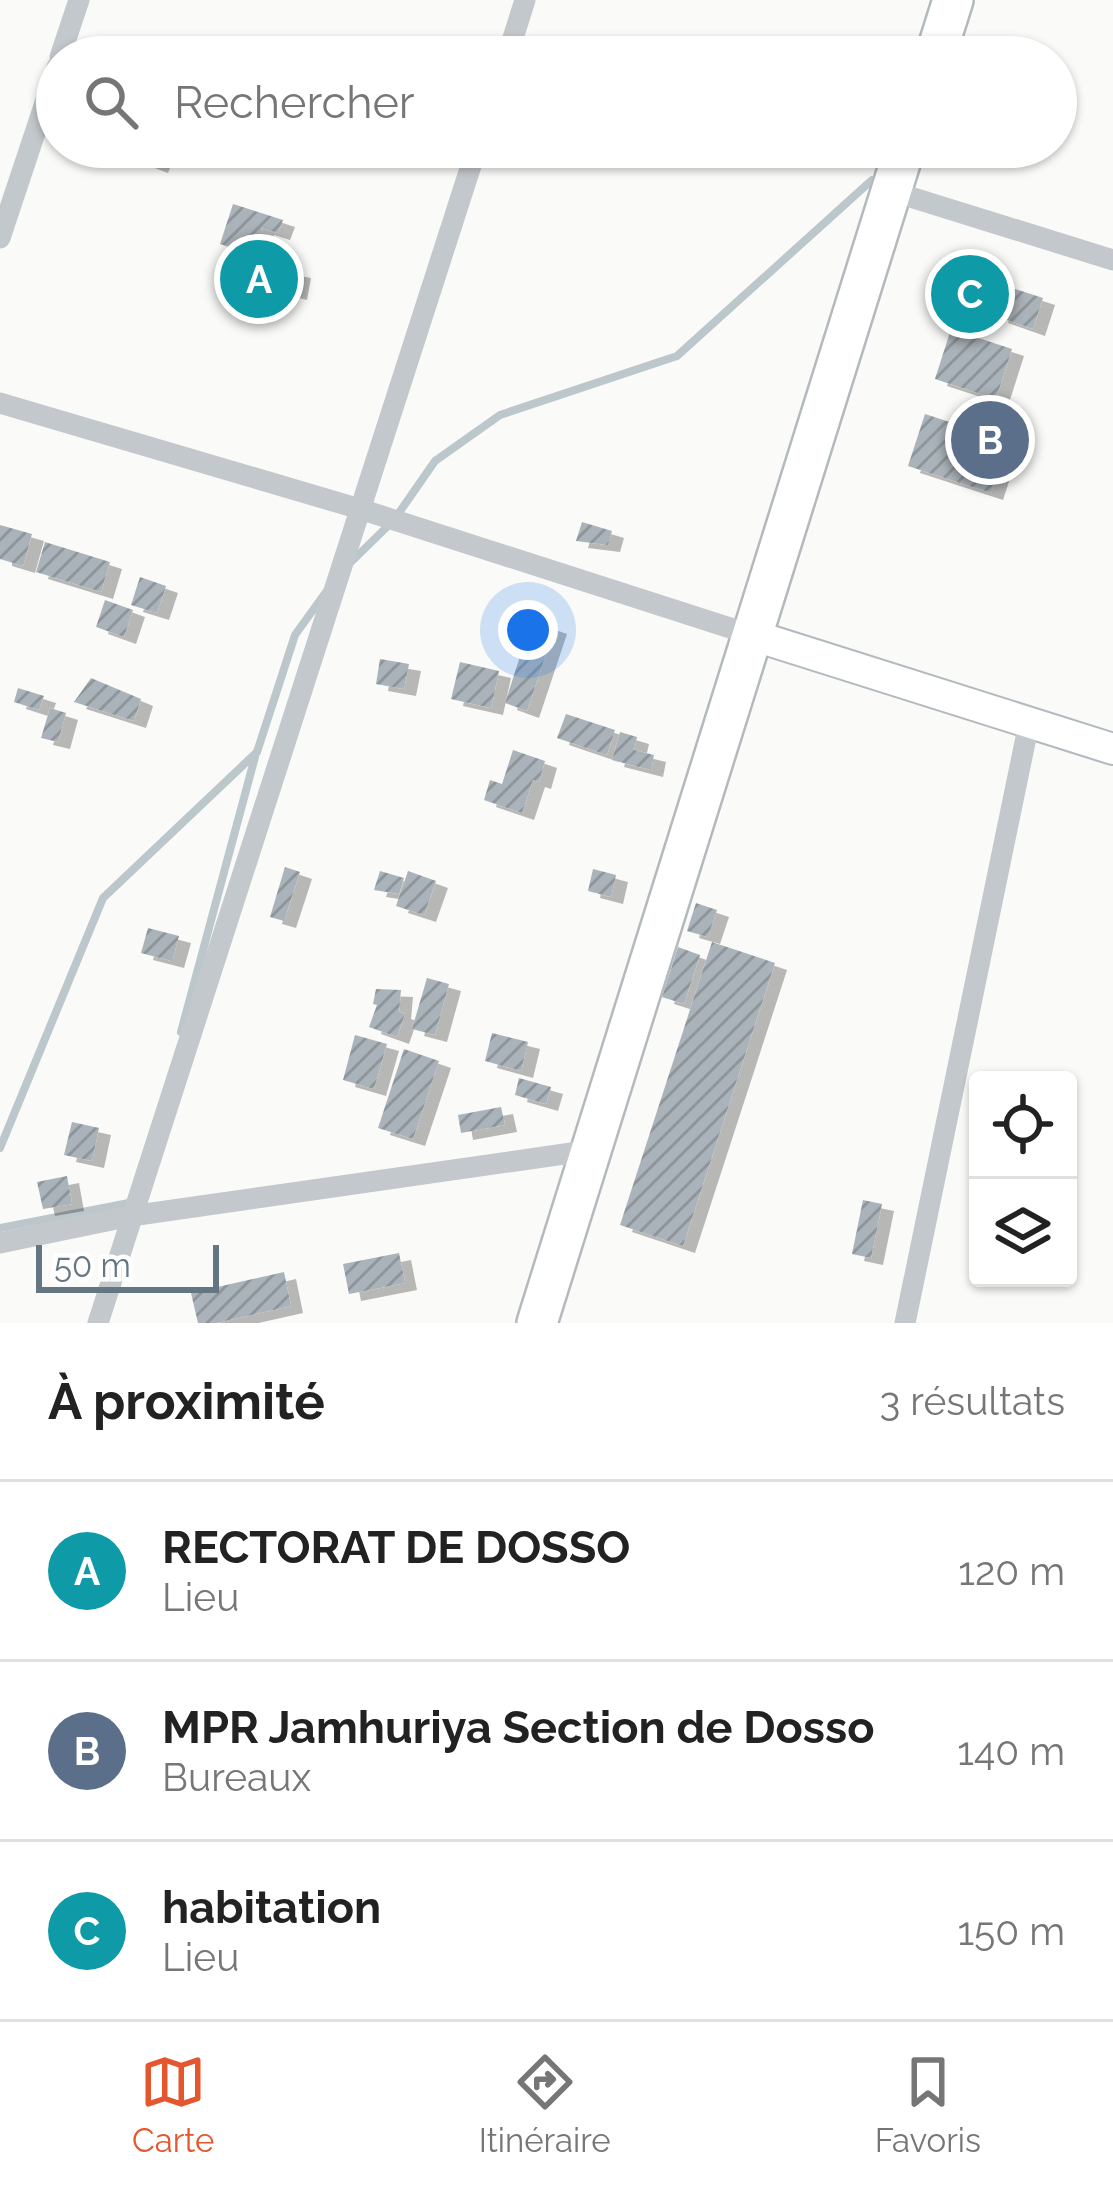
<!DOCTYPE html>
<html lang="fr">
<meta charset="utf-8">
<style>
:root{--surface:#fff;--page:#f6f6f6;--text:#222;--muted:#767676;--line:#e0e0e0;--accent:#e4572e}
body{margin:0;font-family:Raleway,sans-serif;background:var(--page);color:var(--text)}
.controls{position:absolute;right:36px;bottom:36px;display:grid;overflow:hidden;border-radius:12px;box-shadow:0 3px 9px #0004}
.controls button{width:108px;height:108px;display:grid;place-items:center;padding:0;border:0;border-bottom:3px solid var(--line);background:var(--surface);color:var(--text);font:60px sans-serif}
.scale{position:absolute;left:36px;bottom:30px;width:183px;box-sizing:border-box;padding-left:12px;border:6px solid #657683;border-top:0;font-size:33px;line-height:42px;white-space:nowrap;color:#657683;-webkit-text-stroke:9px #fff;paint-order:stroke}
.you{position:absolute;left:528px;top:630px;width:42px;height:42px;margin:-30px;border:9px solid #fff;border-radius:50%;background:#1a73e8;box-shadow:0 0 0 18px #1a73e833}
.badge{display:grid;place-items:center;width:78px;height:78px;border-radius:50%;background:var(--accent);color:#fff;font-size:39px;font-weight:700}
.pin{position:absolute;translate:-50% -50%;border:6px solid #fff;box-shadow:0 3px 12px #0006}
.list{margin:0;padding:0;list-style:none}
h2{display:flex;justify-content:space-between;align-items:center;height:156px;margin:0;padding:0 48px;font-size:51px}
h2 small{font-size:39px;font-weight:400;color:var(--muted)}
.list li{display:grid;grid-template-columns:78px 1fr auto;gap:36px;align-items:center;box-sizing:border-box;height:180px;padding:0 48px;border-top:3px solid var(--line)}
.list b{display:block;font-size:45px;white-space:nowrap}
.list p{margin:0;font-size:39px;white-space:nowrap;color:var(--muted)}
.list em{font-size:39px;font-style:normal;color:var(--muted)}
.icon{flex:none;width:66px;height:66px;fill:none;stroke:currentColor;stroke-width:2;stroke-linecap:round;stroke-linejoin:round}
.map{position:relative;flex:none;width:1113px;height:1323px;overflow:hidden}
.search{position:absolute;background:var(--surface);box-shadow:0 3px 9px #0004;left:36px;right:36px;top:36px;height:132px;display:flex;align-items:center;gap:30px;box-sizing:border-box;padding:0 42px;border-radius:66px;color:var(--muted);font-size:45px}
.sheet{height:696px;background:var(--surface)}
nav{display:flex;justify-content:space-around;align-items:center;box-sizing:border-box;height:168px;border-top:3px solid var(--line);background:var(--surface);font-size:33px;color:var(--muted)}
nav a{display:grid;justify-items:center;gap:6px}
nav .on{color:var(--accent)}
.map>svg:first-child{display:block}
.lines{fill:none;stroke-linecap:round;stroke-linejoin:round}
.stream{stroke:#bbc7cb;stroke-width:8}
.building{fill:url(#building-hatch);filter:url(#shadow)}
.secondary-casing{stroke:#b3babf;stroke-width:34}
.highway-casing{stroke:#b4b9bd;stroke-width:44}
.street{stroke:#c3c8cc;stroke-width:21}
.secondary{stroke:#fff;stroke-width:30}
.highway{stroke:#fff;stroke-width:39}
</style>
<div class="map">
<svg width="1113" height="1323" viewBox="0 0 1113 1323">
<defs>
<pattern id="building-hatch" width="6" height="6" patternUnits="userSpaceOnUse" patternTransform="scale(3)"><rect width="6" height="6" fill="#aab3b9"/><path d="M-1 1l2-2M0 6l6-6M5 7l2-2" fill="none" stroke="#8e969c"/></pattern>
<filter id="shadow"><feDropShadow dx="12" dy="7" stdDeviation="0" flood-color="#0004"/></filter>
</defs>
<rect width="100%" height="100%" fill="#fafaf8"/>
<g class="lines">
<g class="stream">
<path d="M351 562 394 520 435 461 500 415 677 356 872 180"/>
<path d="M181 1032 255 757"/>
<path d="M0 1148 103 898 257 752 295 635 326 592"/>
<path d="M0 1228 134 1202"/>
</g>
</g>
<g class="building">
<path d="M126 147H164L156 166 124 154Z"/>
<path d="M233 204 283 220 278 233 262 228 253 255 220 244Z"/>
<path d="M236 254 273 266 268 283 275 289 270 300 258 298 256 287 247 283 249 275 231 269Z"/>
<path d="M283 268 299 271 295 293 279 289Z"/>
<path d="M958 272 993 283 982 316 947 305Z"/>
<path d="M1006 286 1043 298 1033 329 996 316Z"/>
<path d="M951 329 1012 349 996 399 935 379Z"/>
<path d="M925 414 1008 441 991 493 908 466Z"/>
<path d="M582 522 612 531 608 545 576 541Z"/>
<path d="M0 525 32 534 23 566 0 559Z"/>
<path d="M45 542 110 562 101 592 36 572Z"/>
<path d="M140 577 166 586 157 613 131 605Z"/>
<path d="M105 600 133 610 124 637 96 627Z"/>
<path d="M532 619 555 627 527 711 505 703Z"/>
<path d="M380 659 409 664 404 689 376 684Z"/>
<path d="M460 662 499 671 491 708 451 699Z"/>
<path d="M91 678 141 699 134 721 74 702Z"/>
<path d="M18 688 44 696 39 710 14 702Z"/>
<path d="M50 708 66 713 58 742 41 738Z"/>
<path d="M566 714 615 730 607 755 557 738Z"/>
<path d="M620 732 637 737 634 750 654 755 651 770 612 760Z"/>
<path d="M513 750 545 761 539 782 533 780 522 813 484 800 490 780 502 784Z"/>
<path d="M285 867 300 872 284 921 270 917Z"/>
<path d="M593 869 616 875 611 897 588 891Z"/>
<path d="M380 871 404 878 399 894 374 890Z"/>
<path d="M408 871 436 881 424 915 396 906Z"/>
<path d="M696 903 717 910 708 937 687 931Z"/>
<path d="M148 928 179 936 172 961 141 953Z"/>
<path d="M712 942 775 963 683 1246 620 1225Z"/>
<path d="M678 947 700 955 684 1004 662 997Z"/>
<path d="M427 978 449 984 435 1035 412 1029Z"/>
<path d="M376 989 401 990 399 1012 405 1014 397 1037 369 1027 377 1005 373 1004Z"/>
<path d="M492 1033 528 1042 521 1071 485 1061Z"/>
<path d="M355 1035 387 1044 374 1089 343 1080Z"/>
<path d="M404 1049 439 1061 413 1139 378 1128Z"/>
<path d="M519 1078 551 1087 546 1104 515 1095Z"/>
<path d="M501 1107 505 1125 461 1133 458 1115Z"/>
<path d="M72 1122 99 1128 92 1161 64 1155Z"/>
<path d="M67 1176 72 1204 43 1209 37 1182Z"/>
<path d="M863 1200 882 1204 871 1258 852 1254Z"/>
<path d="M399 1253 405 1283 349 1294 343 1264Z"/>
<path d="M284 1272 291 1306 216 1323H198L191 1293Z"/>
</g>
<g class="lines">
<defs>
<path id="secondary" d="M752 635 1113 749"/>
<g id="highway">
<path d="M935 57 953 0"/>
<path d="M537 1323 905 147"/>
</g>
</defs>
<use href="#secondary" class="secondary-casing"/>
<use href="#highway" class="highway-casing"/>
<g class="street">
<path d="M60 57 79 0"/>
<path d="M507 57 525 0"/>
<path d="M891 191 1113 260"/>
<path d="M0 238 57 67"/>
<path d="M0 403 360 509 752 635"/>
<path d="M0 1243 131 1216 592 1150"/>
<path d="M98 1323 477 147"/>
<path d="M905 1323 1029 723"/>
</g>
<use href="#secondary" class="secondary"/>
<use href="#highway" class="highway"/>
</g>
</svg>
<div class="controls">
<button><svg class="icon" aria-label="locate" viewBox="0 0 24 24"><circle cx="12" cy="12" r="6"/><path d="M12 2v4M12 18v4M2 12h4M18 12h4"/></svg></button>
<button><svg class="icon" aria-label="layers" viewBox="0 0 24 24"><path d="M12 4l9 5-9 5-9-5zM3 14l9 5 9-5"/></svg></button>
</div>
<div class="scale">50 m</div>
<div class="you"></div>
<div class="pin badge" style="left:259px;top:279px;background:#0f9aa8">A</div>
<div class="pin badge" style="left:990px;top:440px;background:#5c6f8a">B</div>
<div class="pin badge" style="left:970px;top:294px;background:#0f9aa8">C</div>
<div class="search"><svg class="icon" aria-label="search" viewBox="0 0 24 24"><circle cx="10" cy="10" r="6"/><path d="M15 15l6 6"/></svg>Rechercher</div>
</div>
<section class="sheet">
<h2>À proximité<small>3 résultats</small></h2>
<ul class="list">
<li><span class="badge" style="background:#0f9aa8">A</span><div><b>RECTORAT DE DOSSO</b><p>Lieu</p></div><em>120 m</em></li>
<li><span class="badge" style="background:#5c6f8a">B</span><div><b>MPR Jamhuriya Section de Dosso</b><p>Bureaux</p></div><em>140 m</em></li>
<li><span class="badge" style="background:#0f9aa8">C</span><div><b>habitation</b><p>Lieu</p></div><em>150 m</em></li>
</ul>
</section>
<nav>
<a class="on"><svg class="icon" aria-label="map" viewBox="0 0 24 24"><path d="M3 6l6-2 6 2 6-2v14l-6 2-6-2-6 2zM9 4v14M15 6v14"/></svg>Carte</a>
<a><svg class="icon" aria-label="directions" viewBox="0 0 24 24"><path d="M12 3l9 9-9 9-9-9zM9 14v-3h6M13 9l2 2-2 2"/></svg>Itinéraire</a>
<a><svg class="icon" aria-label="saved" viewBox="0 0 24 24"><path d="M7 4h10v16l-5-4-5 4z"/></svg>Favoris</a>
</nav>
